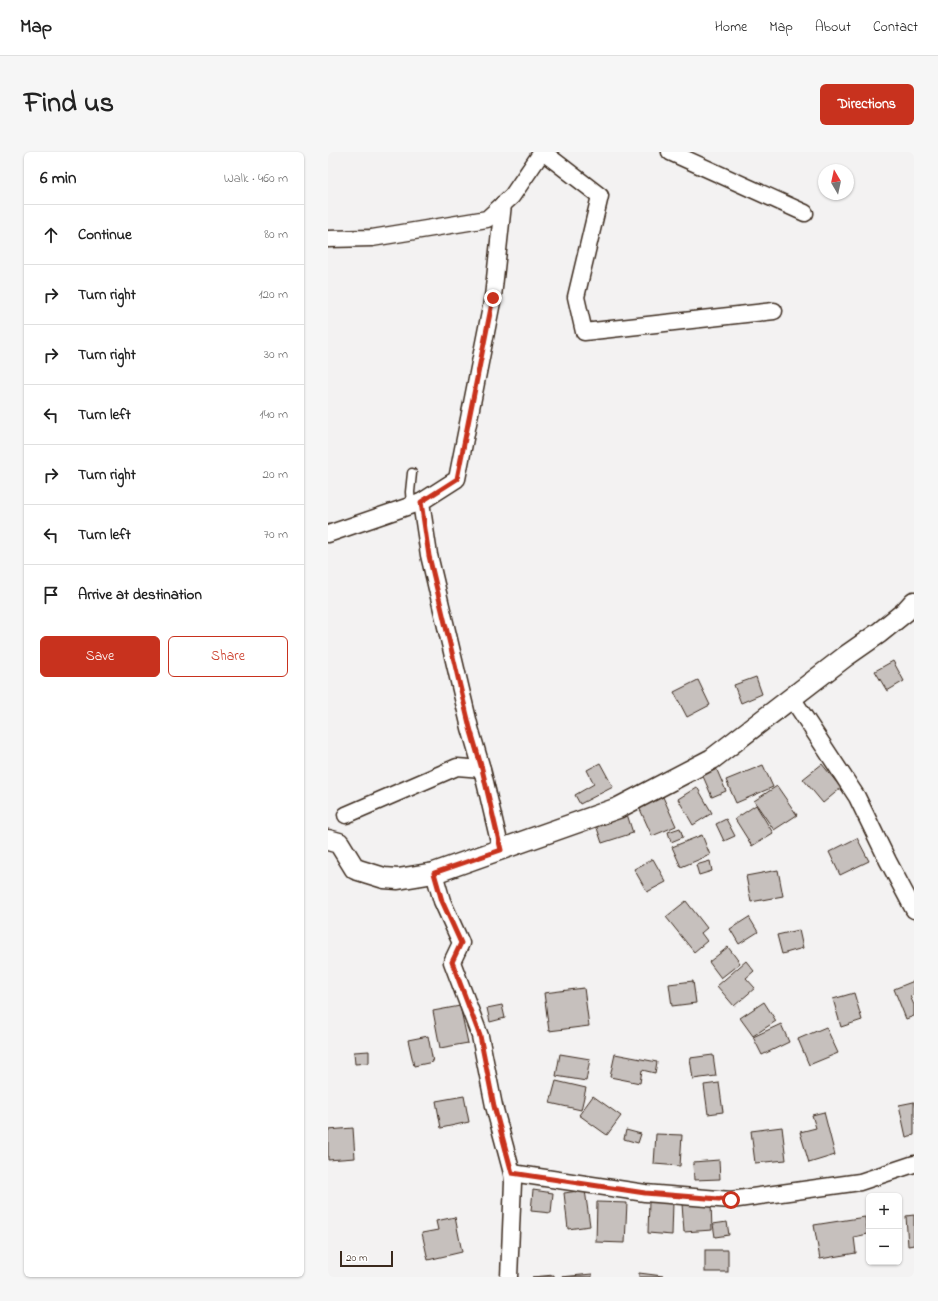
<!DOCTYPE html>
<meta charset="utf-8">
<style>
:root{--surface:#fff;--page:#f6f6f6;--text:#222;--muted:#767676;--line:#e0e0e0;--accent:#c8321e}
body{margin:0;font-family:"Indie Flower",sans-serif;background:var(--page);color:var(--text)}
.controls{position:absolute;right:12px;bottom:12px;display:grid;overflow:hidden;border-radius:6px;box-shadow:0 1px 3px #0004}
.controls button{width:36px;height:36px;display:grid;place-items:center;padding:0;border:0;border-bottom:1px solid var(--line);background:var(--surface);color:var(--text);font:20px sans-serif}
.compass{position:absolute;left:490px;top:12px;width:36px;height:36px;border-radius:50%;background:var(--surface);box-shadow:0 1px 3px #0004;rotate:351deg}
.scale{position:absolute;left:12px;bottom:10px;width:53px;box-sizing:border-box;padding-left:4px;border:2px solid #3b2a1e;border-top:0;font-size:11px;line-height:14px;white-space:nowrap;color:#3b2a1e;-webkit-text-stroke:3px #fff;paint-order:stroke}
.stop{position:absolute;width:12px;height:12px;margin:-9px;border:3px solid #c8321e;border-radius:50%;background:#fff}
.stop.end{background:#c8321e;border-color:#fff;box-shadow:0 1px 4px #0008}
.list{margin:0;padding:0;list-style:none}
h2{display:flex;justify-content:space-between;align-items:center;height:52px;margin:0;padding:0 16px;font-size:17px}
h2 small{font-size:13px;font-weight:400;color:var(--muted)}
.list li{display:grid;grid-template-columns:26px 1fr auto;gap:12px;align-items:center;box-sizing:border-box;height:60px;padding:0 16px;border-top:1px solid var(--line)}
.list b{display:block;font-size:15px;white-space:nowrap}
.list em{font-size:13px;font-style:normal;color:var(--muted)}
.actions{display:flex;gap:8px;padding:12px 16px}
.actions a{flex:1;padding:9px 0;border:1px solid var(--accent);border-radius:6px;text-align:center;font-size:14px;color:var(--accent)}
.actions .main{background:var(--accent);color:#fff}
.icon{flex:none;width:22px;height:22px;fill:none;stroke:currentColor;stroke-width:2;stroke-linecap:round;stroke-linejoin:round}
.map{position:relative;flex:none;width:586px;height:1125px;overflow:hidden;border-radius:6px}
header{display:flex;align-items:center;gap:24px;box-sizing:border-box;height:56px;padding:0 20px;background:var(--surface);border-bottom:1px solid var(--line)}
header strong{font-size:19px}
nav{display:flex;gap:22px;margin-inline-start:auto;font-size:14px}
.intro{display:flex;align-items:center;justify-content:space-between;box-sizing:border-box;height:96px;padding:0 24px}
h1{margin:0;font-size:28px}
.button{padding:10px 18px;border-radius:6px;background:var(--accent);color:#fff;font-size:14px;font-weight:700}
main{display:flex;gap:24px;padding:0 24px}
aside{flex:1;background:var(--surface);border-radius:6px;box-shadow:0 1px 3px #0004}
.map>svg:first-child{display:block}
.building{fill:#c6c0bd;stroke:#3b2a1e}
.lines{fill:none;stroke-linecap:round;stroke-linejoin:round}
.service-casing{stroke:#3b2a1e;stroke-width:11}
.minor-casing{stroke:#3b2a1e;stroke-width:19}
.tertiary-casing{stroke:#3b2a1e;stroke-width:23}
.service{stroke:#fff;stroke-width:8}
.minor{stroke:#fff;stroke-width:16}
.tertiary{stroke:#fff;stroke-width:20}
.route{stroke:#c8321e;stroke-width:5}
</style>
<header>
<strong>Map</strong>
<nav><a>Home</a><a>Map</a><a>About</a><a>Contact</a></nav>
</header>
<div class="intro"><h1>Find us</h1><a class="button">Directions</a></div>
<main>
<aside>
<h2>6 min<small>Walk · 460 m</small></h2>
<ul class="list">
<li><svg class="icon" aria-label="ahead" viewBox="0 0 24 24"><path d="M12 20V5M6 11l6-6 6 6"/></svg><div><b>Continue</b></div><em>80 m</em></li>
<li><svg class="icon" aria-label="right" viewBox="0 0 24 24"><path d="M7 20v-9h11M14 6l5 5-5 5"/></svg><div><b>Turn right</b></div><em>120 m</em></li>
<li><svg class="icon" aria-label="right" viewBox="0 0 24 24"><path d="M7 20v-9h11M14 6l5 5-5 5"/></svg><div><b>Turn right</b></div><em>30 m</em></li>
<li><svg class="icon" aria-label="left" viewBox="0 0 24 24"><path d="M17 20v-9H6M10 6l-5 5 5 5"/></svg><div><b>Turn left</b></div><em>140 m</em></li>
<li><svg class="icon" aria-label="right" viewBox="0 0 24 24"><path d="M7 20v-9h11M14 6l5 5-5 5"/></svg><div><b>Turn right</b></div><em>20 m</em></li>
<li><svg class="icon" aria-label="left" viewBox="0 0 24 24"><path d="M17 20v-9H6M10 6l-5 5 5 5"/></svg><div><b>Turn left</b></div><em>70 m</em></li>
<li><svg class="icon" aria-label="arrive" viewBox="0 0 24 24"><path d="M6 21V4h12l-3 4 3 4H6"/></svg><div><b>Arrive at destination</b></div></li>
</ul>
<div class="actions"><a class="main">Save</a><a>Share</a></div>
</aside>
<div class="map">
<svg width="586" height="1125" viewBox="0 0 586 1125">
<rect width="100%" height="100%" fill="#f3f2f2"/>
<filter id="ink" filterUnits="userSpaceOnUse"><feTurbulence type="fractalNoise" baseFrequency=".025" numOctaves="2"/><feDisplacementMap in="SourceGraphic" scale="8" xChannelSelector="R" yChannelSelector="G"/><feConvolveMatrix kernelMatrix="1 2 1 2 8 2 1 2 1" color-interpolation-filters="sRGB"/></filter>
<g filter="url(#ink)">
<g class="building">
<path d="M565 509 576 529 559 539 547 519Z"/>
<path d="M428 525 434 542 413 551 406 533Z"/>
<path d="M370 528 382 553 359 565 346 540Z"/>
<path d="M385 609 398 639 384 645 371 615Z"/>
<path d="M272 611 285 635 252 652 247 643 266 632 259 618Z"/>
<path d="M494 612 513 636 495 651 475 627Z"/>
<path d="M435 613 445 635 408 651 398 628Z"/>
<path d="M449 634 469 663 446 678 426 649Z"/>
<path d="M369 635 384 661 365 673 350 647Z"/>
<path d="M335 645 348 674 324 684 311 655Z"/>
<path d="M428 653 445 681 424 694 407 667Z"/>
<path d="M298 659 305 681 274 691 267 670Z"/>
<path d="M398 667 407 684 396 689 388 672Z"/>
<path d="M352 676 355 685 343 690 340 680Z"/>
<path d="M374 683 382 703 353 715 344 695Z"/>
<path d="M529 686 541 709 512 723 501 700Z"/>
<path d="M325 707 338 730 319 740 306 717Z"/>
<path d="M382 709 384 719 371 723 368 713Z"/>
<path d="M450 718 455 744 423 750 418 724Z"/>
<path d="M358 749 379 776 373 781 379 789 366 800 338 765Z"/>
<path d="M421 765 430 780 411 792 402 777Z"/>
<path d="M471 778 475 796 454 802 449 783Z"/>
<path d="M400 795 412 811 393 826 381 810Z"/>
<path d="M418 809 426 819 418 826 427 836 406 854 389 834Z"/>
<path d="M365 829 368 851 344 854 341 832Z"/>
<path d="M586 829V843L582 844 586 853V864L578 867 566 837Z"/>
<path d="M256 836 261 874 221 879 216 841Z"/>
<path d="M526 841 534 868 513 875 505 847Z"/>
<path d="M436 850 448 869 425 884 412 866Z"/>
<path d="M174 853 177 866 162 870 159 856Z"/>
<path d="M132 854 140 891 112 896 105 859Z"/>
<path d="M453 872 461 890 434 903 425 885Z"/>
<path d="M498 875 510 901 481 913 470 887Z"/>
<path d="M100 884 105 910 86 914 80 888Z"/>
<path d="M41 899V911L27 912 26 900Z"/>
<path d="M232 902 262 907 258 929 228 924Z"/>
<path d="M287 902 329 910 327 921 314 918 312 931 282 925Z"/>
<path d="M385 903 388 924 365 927 362 906Z"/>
<path d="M228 929 258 936 253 958 222 951Z"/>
<path d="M391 931 395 960 380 962 376 933Z"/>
<path d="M136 944 141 970 113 976 108 949Z"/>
<path d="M265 944 293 964 279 983 251 963Z"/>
<path d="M586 950V983L578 985 571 953Z"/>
<path d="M496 960 507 1003 481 1011 472 980 488 976 484 963Z"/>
<path d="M454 975 458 1008 427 1011 423 979Z"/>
<path d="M25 976 27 1006 0 1008V978Z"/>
<path d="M298 978 313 982 310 991 296 987Z"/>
<path d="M328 982 354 983 352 1014 326 1012Z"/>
<path d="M391 1008 392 1027 366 1028 365 1010Z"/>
<path d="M205 1038 225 1041 223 1061 203 1059Z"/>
<path d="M257 1038 262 1074 240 1077 236 1041Z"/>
<path d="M321 1049 345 1050 344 1083 320 1081Z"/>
<path d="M269 1050 299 1051 297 1091 268 1090Z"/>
<path d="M383 1050 384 1078 356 1080 354 1052Z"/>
<path d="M586 1063V1093L580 1094 578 1064Z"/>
<path d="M127 1065 134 1100 100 1108 94 1081 110 1078 108 1069Z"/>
<path d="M537 1065 540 1082 526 1085 528 1101 492 1107 486 1073Z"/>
<path d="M399 1070 401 1083 387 1085 385 1072Z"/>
<rect x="377" y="1098" width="23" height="22"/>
<path d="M311 1121 335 1124V1125H311Z"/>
<path d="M264 1122V1125H233Z"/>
<path d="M226 1123V1125H204Z"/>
</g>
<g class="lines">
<defs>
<path id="service" d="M83 353 82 340 84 321"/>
<g id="minor">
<path d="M215 0 272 44 248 145 256 180 446 159"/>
<path d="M342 0 477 61"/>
<path d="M0 87 44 86 159 67 184 44 214 0"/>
<path d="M0 382 93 350"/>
<path d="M464 546 529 645 560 709 586 758"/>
<path d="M18 663 129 615 154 617"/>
<path d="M173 698 154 617 142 576 101 403 93 350 129 327 165 145 175 52"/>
<path d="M106 721 114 749 133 791 124 810 152 884 166 954 184 1021 185 1030 181 1125"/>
<path d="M184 1021 317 1041 403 1048 532 1030 586 1012"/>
</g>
<path id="tertiary" d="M0 688 11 691 27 717 56 726 70 727 106 721 290 656 384 607 518 504 551 481 577 460 586 450"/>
</defs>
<use href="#service" class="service-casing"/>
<use href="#minor" class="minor-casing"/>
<use href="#tertiary" class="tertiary-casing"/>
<use href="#service" class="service"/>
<use href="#minor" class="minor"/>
<use href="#tertiary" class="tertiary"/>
</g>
</g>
<g class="lines" filter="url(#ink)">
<path class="route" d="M165 146 129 327 93 350 101 404 142 576 154 617 173 698 106 721 114 749 133 791 124 810 152 884 166 954 184 1021 317 1041 403 1048"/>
</g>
</svg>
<div class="controls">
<button>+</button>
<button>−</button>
</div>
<svg class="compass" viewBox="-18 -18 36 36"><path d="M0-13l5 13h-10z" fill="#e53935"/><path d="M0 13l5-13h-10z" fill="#767676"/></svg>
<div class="scale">20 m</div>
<div class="stop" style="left:403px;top:1048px"></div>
<div class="stop end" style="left:165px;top:146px"></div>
</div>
</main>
